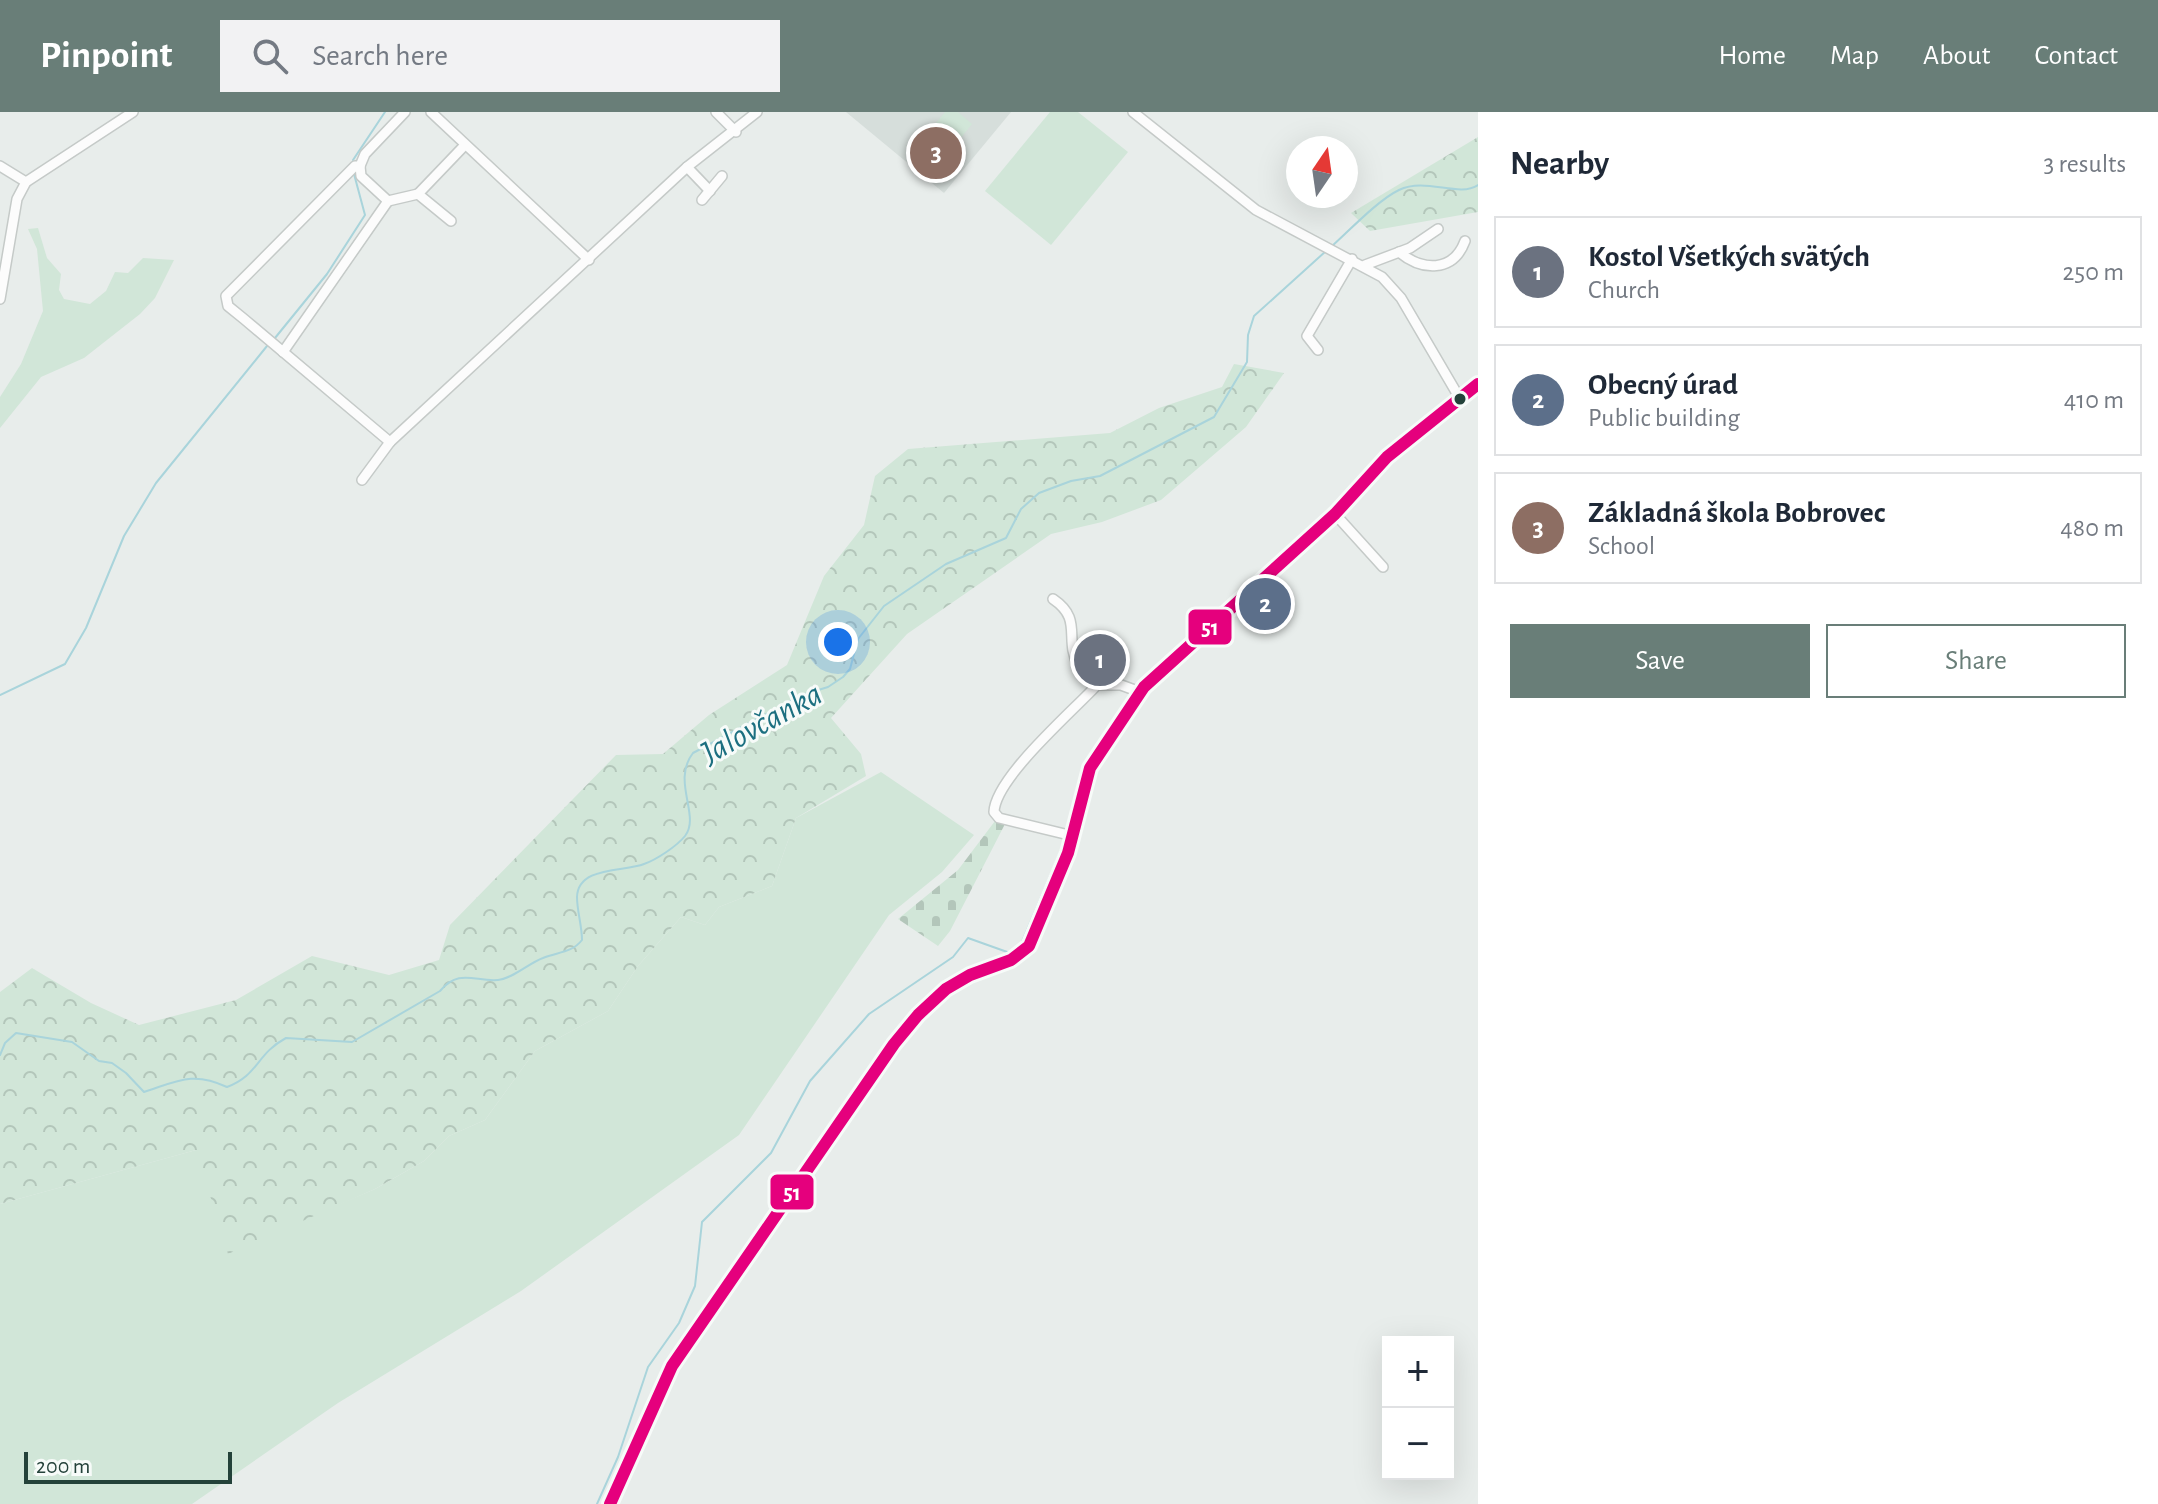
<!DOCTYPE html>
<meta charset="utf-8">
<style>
:root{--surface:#fff;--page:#f2f2f3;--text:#1f2937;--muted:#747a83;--line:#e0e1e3;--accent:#697e78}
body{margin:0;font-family:"Alegreya Sans",sans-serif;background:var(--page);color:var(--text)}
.controls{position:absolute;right:24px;bottom:24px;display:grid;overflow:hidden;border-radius:0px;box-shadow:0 8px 32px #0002}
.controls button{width:72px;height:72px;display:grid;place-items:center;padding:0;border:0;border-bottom:2px solid var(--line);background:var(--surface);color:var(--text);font:40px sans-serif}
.compass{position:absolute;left:1286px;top:24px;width:72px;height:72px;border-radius:50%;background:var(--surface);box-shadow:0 8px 32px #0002;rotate:13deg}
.scale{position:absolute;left:24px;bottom:20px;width:208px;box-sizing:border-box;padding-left:8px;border:4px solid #24423a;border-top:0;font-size:22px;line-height:28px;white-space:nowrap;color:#24423a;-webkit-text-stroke:6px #f7fbf9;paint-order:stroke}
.you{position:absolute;left:838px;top:530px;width:28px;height:28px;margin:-20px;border:6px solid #fff;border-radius:50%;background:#1a73e8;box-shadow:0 0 0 12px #1a73e833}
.badge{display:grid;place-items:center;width:52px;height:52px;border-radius:50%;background:var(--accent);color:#fff;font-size:26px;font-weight:700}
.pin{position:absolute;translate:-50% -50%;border:4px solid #fff;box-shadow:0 2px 8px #0006}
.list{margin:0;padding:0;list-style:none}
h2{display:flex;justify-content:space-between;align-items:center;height:104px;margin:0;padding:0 32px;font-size:34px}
h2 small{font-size:26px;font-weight:400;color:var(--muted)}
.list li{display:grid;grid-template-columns:52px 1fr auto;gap:24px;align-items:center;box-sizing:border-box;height:112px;margin:0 16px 16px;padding:0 16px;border:2px solid var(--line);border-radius:0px}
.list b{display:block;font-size:30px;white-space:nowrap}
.list p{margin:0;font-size:26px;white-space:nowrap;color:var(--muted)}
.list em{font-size:26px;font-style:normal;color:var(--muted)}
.actions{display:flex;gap:16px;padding:24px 32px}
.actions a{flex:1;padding:18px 0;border:2px solid var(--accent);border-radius:0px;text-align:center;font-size:28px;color:var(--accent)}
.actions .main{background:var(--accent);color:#fff}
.icon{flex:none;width:44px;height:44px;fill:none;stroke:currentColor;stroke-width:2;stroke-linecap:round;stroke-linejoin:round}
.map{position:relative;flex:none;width:1478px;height:1392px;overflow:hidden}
header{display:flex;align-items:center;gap:48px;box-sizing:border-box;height:112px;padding:0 40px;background:var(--accent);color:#fff}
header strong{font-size:38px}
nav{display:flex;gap:44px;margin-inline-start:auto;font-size:28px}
.search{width:560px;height:72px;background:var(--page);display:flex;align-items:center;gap:20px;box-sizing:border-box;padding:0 28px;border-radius:0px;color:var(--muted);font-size:30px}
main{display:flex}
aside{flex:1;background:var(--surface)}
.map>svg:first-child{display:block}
.built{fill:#d6dedb}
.green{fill:#d1e6d8}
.forest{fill:url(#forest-crowns)}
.cemetery{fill:url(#cemetery-stones)}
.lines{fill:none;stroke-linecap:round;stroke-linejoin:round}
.stream{stroke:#a9d4db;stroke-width:2}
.minor-casing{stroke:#c5cac8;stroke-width:12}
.minor{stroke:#fcfcfc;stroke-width:9}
.bus-1-casing{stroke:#f7fbf9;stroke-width:18}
.bus-1{stroke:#e5007d;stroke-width:12}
.bus-dot{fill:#24423a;stroke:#f7fbf9;stroke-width:3}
.labels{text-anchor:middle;stroke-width:6;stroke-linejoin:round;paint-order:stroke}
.water-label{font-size:34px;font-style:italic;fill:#1c6f80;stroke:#f7fbf9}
.line-badge{stroke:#f7fbf9;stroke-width:3}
.badge-label{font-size:22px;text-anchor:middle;font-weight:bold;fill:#fff}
</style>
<header>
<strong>Pinpoint</strong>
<div class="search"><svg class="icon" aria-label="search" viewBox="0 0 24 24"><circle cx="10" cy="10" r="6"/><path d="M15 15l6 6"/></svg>Search here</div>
<nav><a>Home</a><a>Map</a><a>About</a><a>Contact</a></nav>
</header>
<main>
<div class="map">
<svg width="1478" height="1392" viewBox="0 0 1478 1392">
<defs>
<pattern id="forest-crowns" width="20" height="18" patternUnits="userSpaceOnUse" patternTransform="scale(2)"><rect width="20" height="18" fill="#d1e6d8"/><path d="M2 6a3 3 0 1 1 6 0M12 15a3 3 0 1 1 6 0" fill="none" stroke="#b3c6ba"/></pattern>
<pattern id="cemetery-stones" width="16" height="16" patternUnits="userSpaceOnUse" patternTransform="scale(2)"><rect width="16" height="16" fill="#d1e6d8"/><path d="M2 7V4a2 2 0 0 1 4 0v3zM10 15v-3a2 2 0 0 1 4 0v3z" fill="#b3c6ba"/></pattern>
</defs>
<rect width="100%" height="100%" fill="#e8edeb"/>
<path class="built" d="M846 0H1011L944 81Z"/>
<g class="green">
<path d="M945 0H958L972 12 931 63 908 45Z"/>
<path d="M1050 0H1078L1128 40 1051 133 985 79Z"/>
<path d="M38 116 47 146 61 162 59 178 64 187 90 192 106 179 115 160 128 161 143 146 174 148 155 186 140 202 84 246 41 265 0 316V285L21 252 43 199 37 137 28 117Z"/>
<path d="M881 660 974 723 942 760 889 803 739 1023 521 1179 338 1291 192 1392H0V1092L196 1038 316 1102 375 1077 424 1049 449 1024 485 1008 535 939 608 899 638 854 681 805 705 813 719 795 772 774 796 706Z"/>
</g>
<g class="forest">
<path d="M1478 25V100L1370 119 1351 101Z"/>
<path d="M1234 252 1284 261 1246 315 1161 388 1102 410 1051 422 907 522 831 606 861 642 866 664 796 706 772 774 719 795 705 813 681 805 638 854 608 899 535 939 485 1008 449 1024 424 1049 375 1077 228 1142 196 1038 0 1092V880L32 856 91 891 139 913 236 888 312 844 389 863 439 848 450 813 616 643 663 642 709 603 787 553 824 464 864 413 875 364 908 337 1110 321 1159 296 1222 275Z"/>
</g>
<path class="cemetery" d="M995 709 1005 712 950 819 938 834 898 807 958 758Z"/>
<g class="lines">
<g class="stream">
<path d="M353 48 385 0"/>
<path d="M1331 135C1349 119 1378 88 1399 78 1426 65 1459 86 1478 73"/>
<path d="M275 226 327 162 365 103 354 62"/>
<path d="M1467 286 1474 281"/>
<path d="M1442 308 1459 294"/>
<path d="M1341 403 1394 346 1433 316"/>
<path d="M1150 575 1208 523"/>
<path d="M0 583 65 552 86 516 124 424 156 371 267 234"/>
<path d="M1088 684 1095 656 1142 587"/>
<path d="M1079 726 1087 690"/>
<path d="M0 943 5 931 16 921 72 930 99 949 112 951 126 961 144 980C178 969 193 959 227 975 259 963 256 942 286 926L352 930 440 879C459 856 475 870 498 868 512 867 529 851 543 846 557 840 572 841 582 828 582 814 577 799 577 785 578 754 624 760 644 752 656 748 677 734 685 724 701 704 671 669 693 641L802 583 828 575 843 565 850 557 858 527 884 494 946 452 1006 426 1021 397 1039 381 1071 369 1100 364 1214 305 1247 250 1248 223 1254 204 1326 139"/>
<path d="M597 1392 618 1345 648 1255 679 1211 695 1174 702 1110 771 1041 810 969 869 902 953 845 968 826 1010 841 1021 832 1065 729"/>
</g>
<defs>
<g id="minor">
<path d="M431 0 589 148"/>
<path d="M716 0 736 20"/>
<path d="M1133 0 1256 98 1382 165 1401 186 1459 285"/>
<path d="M0 54 26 70"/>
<path d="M687 55 710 79"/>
<path d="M418 82 464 34"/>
<path d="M702 88 722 64"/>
<path d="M388 89 418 82 451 109"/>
<path d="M1399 140C1422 159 1453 161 1465 129"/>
<path d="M1365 153 1410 136 1438 117"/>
<path d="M0 187 17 87 26 70 133 0"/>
<path d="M1318 238 1307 224 1352 147"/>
<path d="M283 240 388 89 361 64 360 54"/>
<path d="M390 330 687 55 757 0"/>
<path d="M362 368 390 330 244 207 228 194 226 184 355 54H360L365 42 405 0"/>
<path d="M1335 402 1383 455"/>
<path d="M1053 487C1084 508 1063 527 1079 555 1083 561 1092 567 1097 573H1121L1140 580"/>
<path d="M1073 724 999 706 994 700C995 666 1073 599 1097 573"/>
<path d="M610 1392 672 1254 894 932 918 903 946 877 970 863 1011 848 1029 834 1068 741 1090 656 1144 575 1335 402 1387 345 1478 272"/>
</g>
</defs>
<use href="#minor" class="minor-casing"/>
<use href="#minor" class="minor"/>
<defs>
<path id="bus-1" d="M610 1392 672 1254 894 932 918 903 946 877 970 863 1011 848 1029 834 1068 741 1090 656 1144 575 1335 402 1387 345 1478 272"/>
</defs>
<use href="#bus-1" class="bus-1-casing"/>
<use href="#bus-1" class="bus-1"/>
</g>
<circle class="bus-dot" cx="1460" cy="287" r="7"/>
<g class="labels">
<g class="water-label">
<text transform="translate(761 610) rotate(-29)" y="12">Jalovčanka</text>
</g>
</g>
<g class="line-badge">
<rect x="1187" y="496" width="46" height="38" rx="8" fill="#e5007d"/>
<rect x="769" y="1061" width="46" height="38" rx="8" fill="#e5007d"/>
</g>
<g class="badge-label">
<text x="1210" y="523">51</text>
<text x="792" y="1088">51</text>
</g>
</svg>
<div class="controls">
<button>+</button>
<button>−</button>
</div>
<svg class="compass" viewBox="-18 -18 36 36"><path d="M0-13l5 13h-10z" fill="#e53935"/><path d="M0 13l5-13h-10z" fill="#747a83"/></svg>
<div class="scale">200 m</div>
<div class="you"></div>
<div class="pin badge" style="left:1100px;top:548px;background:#6b7280">1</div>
<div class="pin badge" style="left:1265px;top:492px;background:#5c6f8a">2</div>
<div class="pin badge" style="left:936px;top:41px;background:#8d6e63">3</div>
</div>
<aside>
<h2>Nearby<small>3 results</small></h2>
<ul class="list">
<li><span class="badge" style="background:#6b7280">1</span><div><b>Kostol Všetkých svätých</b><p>Church</p></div><em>250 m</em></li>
<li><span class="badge" style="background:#5c6f8a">2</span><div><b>Obecný úrad</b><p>Public building</p></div><em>410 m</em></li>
<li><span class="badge" style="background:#8d6e63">3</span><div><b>Základná škola Bobrovec</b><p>School</p></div><em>480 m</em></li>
</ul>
<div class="actions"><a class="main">Save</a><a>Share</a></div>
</aside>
</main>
